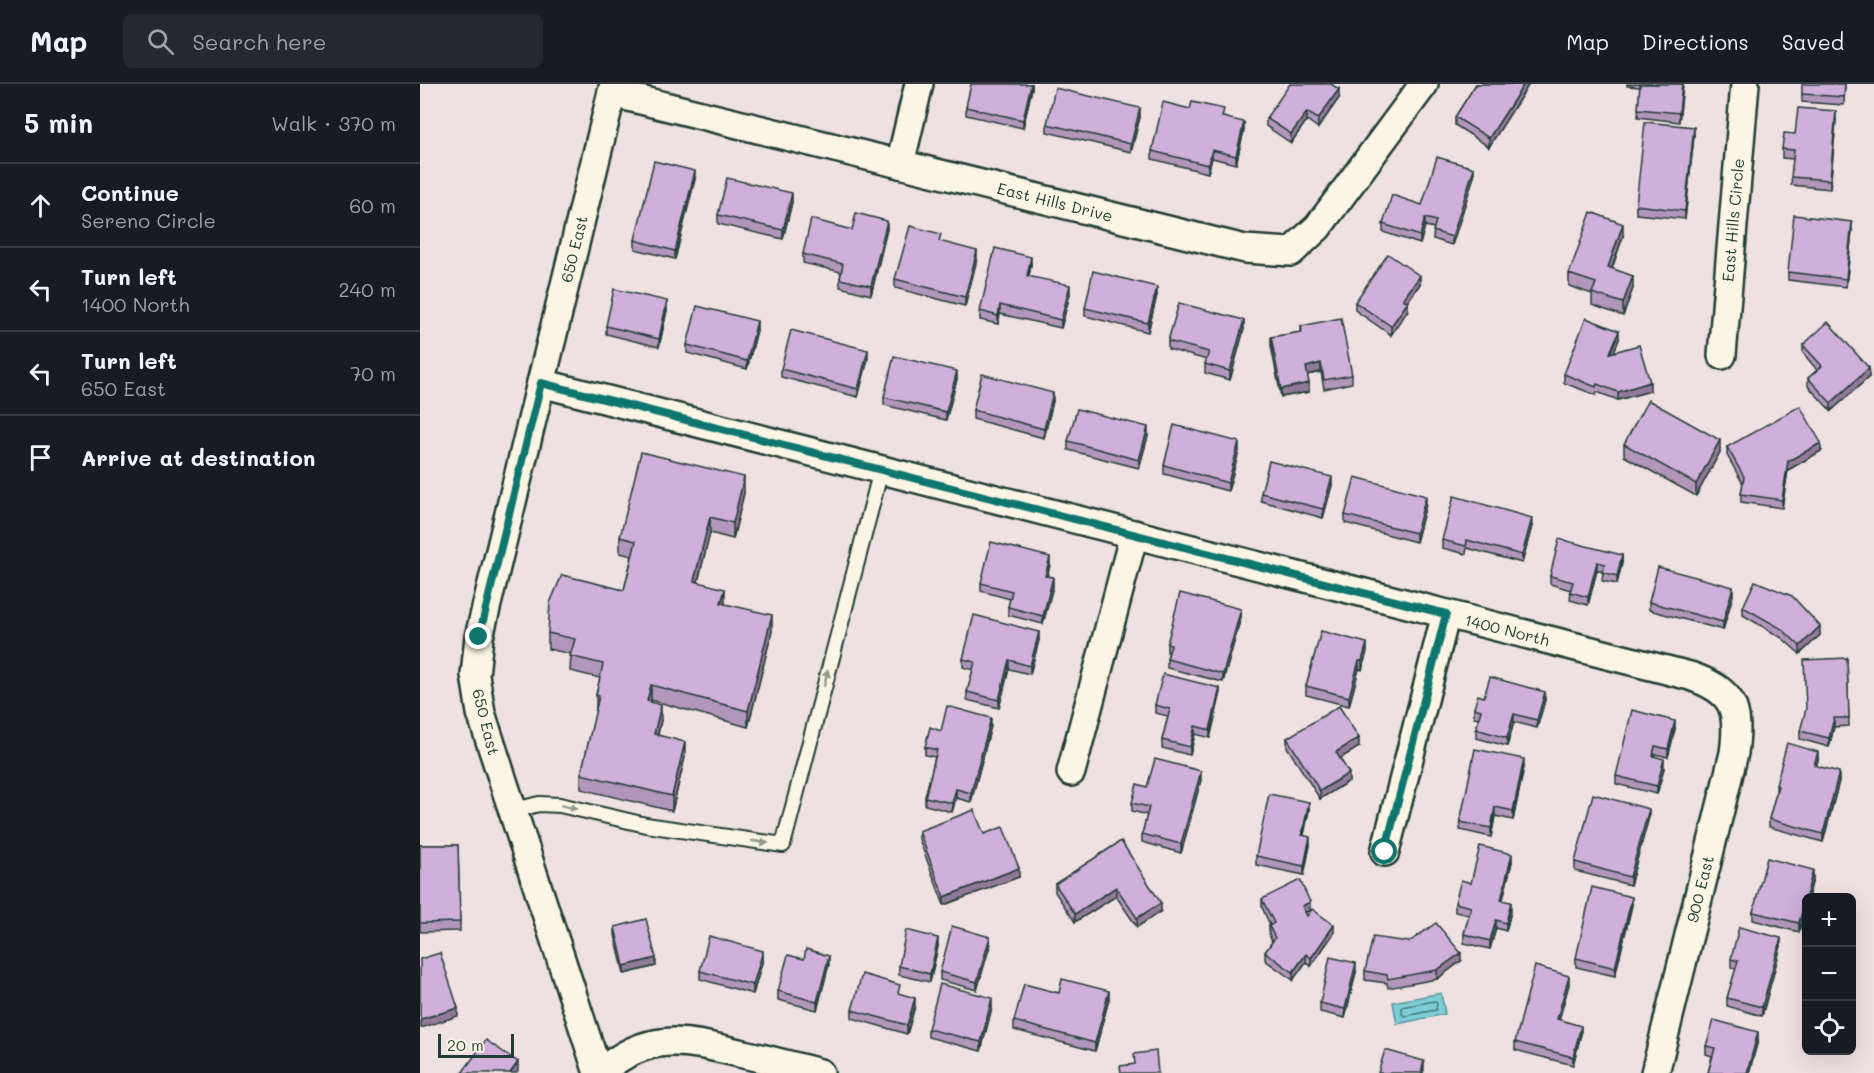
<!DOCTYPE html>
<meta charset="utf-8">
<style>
:root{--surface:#171b24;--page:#242831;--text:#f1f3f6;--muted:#9ea1a6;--line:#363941}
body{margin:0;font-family:Mali,sans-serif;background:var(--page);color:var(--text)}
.controls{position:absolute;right:18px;bottom:18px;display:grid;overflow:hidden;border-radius:9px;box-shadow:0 6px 24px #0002}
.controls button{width:54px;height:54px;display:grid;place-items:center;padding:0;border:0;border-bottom:2px solid var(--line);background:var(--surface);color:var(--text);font:30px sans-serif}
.scale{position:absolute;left:18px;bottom:15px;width:76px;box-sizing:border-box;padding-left:6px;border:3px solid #1f3d34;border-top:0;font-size:16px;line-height:21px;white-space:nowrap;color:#1f3d34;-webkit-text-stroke:4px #fcf5e5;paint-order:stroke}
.stop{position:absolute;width:18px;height:18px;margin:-14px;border:4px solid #0f766e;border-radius:50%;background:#fff}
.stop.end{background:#0f766e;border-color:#fff;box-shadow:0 2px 6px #0008}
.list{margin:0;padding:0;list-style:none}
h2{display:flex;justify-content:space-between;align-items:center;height:78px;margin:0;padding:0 24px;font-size:26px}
h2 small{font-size:20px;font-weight:400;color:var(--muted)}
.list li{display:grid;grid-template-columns:39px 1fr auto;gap:18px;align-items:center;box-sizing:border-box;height:84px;padding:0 24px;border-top:2px solid var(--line)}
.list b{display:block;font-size:22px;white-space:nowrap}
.list p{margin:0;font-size:20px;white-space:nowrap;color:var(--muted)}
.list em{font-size:20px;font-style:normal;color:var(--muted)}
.icon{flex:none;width:33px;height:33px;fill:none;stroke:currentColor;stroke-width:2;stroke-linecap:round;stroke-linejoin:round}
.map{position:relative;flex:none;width:1454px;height:989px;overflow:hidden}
header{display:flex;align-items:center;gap:36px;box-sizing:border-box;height:84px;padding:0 30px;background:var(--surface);border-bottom:2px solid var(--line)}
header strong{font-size:28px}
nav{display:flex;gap:33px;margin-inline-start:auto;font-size:21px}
.search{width:420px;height:54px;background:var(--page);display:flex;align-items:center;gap:15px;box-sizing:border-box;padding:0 21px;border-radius:9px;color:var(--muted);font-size:22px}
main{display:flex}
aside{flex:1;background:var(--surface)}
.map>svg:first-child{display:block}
.water{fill:#7dcdd8;stroke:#579396;stroke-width:1.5}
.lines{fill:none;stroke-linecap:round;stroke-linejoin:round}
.shore{stroke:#457776;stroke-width:1.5}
.service-casing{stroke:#1f3d34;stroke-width:18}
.minor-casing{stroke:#1f3d34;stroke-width:32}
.service{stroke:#fcf5e5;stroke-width:14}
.minor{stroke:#fcf5e5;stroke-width:27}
.wall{fill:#b396bc;stroke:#1f3d34;stroke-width:1.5}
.shaded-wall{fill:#927a99;stroke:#1f3d34;stroke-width:1.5}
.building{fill:#d0afdb;stroke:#1f3d34;stroke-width:1.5}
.oneway{fill:#8e998c}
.route{stroke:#0f766e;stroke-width:8}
.labels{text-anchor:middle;stroke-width:4.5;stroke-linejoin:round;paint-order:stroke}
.street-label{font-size:16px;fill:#1f3d34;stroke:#fcf5e5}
</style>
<header>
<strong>Map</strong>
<div class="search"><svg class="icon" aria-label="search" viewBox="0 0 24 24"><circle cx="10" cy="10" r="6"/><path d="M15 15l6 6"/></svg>Search here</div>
<nav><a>Map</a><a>Directions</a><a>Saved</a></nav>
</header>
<main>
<aside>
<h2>5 min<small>Walk · 370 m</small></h2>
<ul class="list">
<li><svg class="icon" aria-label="ahead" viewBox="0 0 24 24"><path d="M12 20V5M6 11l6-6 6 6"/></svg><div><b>Continue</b><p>Sereno Circle</p></div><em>60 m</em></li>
<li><svg class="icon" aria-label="left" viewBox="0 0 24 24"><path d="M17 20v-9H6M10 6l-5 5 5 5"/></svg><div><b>Turn left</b><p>1400 North</p></div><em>240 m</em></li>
<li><svg class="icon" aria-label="left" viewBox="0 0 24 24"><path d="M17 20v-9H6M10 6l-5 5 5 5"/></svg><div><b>Turn left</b><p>650 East</p></div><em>70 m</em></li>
<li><svg class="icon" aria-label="arrive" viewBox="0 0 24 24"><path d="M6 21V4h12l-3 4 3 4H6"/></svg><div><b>Arrive at destination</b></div></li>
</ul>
</aside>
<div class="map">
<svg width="1454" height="989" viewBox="0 0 1454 989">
<rect width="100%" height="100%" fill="#efe0e2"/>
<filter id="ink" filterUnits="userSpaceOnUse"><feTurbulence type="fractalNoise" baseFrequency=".0167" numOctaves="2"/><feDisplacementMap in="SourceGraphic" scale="12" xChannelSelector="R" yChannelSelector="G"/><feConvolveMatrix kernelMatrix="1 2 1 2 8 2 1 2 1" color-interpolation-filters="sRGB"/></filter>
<g filter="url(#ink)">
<path class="water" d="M1021 909 1025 930 977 940 973 918Z"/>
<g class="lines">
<path class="shore" d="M1014 917 1017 919 1016 926 985 932 982 930V923Z"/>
<defs>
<path id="service" d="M91 727 119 720 140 721 226 741 363 761 461 386"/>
<g id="minor">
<path d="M192 9 825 165 871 168 898 143 1004 0"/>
<path d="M480 80 499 0"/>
<path d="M1302 271 1325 0"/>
<path d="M121 299 1270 592C1314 607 1320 624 1314 669L1235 989"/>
<path d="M651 688 714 450"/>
<path d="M965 768 1026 530"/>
<path d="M178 989 61 629 55 591 59 553 194 0"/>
<path d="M180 989C226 948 263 955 319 969 346 975 373 982 400 989"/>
</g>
</defs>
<use href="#service" class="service-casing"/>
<use href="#minor" class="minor-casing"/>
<use href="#service" class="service"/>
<use href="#minor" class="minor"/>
</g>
<g class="wall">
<path d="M612 0V4L603 44 546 31V23Z"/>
<path d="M1056 0H1109L1069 63 1035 41V33Z"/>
<path d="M1207 0H1263L1259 38 1218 33 1220 3 1207 2Z"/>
<path d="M1425 0 1424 21 1382 18V10Z"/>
<path d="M919 14 898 44 887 36 871 59 846 42V34Z"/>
<path d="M720 33 711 68 627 48V40Z"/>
<path d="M804 33 824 46 816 80 792 74 788 89 732 75V67Z"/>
<path d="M1416 36 1410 105 1371 101 1373 75 1362 74V65L1375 50Z"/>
<path d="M1274 51 1265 135 1216 130V121Z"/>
<path d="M1054 92 1032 161 1013 155 1014 144 1005 142 1000 160 963 148V140L1002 121Z"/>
<path d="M275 95 255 175 215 165V156Z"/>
<path d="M372 118 363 155 298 140V131Z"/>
<path d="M467 145 451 211 420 203V195L421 188 383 179V170L432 146Z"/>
<path d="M1432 146 1426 203 1368 196V188Z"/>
<path d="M1203 152 1192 185 1213 204 1203 232 1172 221V210L1149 202V190Z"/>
<path d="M521 158 557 175 545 222 475 204V195Z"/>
<path d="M611 181 609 192 650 210 641 244 580 230 578 240 560 236V227Z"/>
<path d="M1000 200 987 218 988 226 971 251 935 226V218Z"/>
<path d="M737 211 728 248 665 232V224Z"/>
<path d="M247 226 239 263 186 250V242Z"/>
<path d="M881 242 932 291V299L904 305 901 288 887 291 889 308 861 313 851 262V253L881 248Z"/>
<path d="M824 245 810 296 785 289V280L787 276 748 265V257Z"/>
<path d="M337 246 327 285 267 269V261Z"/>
<path d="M1199 255 1194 268 1230 307 1198 316 1177 308 1176 311 1144 299V290Z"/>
<path d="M1383 261 1449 293 1411 327 1388 302V294L1397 286 1383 269Z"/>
<path d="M448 275 438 313 361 293V285Z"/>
<path d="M537 295 526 336 464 321V313Z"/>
<path d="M633 317 624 354 553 335V326Z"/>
<path d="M728 352 719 384 648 366V357Z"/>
<path d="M1204 360 1300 368 1276 412 1204 372Z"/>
<path d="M1307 363 1401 367 1368 386 1362 424 1321 418V410L1323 400 1307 371Z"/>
<path d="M819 367 808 407 744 390V381Z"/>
<path d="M912 401 903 434 841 417V409Z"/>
<path d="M324 409 313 455 290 449 278 498 305 520 352 547 328 643 231 616V618L241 636 238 651 265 673 252 727 161 705V690L176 627V611L180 594 150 587 151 570 128 565V549L204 506 212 472 200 469V453Z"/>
<path d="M1006 420 996 458 925 439V431Z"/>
<path d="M1112 442 1102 479 1047 464 1046 470 1022 464V456Z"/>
<path d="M1202 471V479L1197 500 1182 497 1183 488 1177 486 1168 521 1150 516 1151 506 1130 500V492Z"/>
<path d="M630 481 627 492 633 502 623 540 588 531V523L590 515 561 507V499Z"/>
<path d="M1313 511 1303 546 1229 526V518Z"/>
<path d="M1323 523 1400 551 1380 570 1362 554 1323 531Z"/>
<path d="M821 533 803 598 747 584V575L749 568H747V560Z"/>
<path d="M619 556 610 590 589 585 579 624 547 616V608L553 586 543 583V575Z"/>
<path d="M947 567 942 586 939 585 929 622 886 611V602Z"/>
<path d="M1427 574 1429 642 1414 643 1409 663 1380 655V647Z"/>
<path d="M800 612 790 654 775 650 770 671 742 664V656L748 632 735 629V621Z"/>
<path d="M1125 616 1117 644 1094 638 1087 662 1056 654V645L1059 634 1054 633V624Z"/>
<path d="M571 642 551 718 536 714 532 728 505 721V713L515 673 505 671V663L521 647Z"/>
<path d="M1255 645 1248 673 1235 670V673L1244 684 1237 710 1196 700V692Z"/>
<path d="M867 654 939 663 920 674 929 697 900 715 867 663Z"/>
<path d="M1398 676 1396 682 1419 697 1403 758 1349 743V735L1356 710V701Z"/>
<path d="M1104 683 1093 736 1075 732 1071 753 1040 746V738Z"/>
<path d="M781 696 761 769 722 758V750L727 731 712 727V719L727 703Z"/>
<path d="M889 726 884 751 890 761 884 791 836 781V772Z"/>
<path d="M1229 733 1210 801 1155 787V778Z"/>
<path d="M499 747 564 750 599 793 524 821 499 755Z"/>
<path d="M701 757 741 827 717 843 696 812 655 838 635 808V800Z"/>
<path d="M0 761H38L40 847 0 848Z"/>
<path d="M1092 778 1082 816 1091 827 1086 847 1076 844 1070 865 1044 859V850L1049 831 1035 828V819L1051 799Z"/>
<path d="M1393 795 1379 848 1333 836V828Z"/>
<path d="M842 815 890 826 885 829 887 832 914 849 891 882 886 878 873 896 845 876V868L852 858 849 850V842L850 841 842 823Z"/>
<path d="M1212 821 1195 892 1156 883V874Z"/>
<path d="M195 843 236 882 204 890 195 851Z"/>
<path d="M570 861 557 906 520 896V888Z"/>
<path d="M518 862 510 898 479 891V882Z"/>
<path d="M1361 862 1342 932 1307 922V914L1316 885 1311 883V875Z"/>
<path d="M343 875 333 910 280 895V887Z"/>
<path d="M384 875 409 880 397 926 358 916V907Z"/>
<path d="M1041 877 1017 895 968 904 967 899 945 896V887Z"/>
<path d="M936 888 925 934 900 928V919Z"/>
<path d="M1149 900 1139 936 1161 950 1153 981 1095 966V958Z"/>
<path d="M639 909 689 915 675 967 594 946V937Z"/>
<path d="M480 910 495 922 487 950 432 934V926Z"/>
<path d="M572 923 561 967 508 953V945Z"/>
<path d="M1338 956 1329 989H1288L1292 972 1286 970V962Z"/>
</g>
<g class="shaded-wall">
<path d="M611 0H612V4L603 44V36Z"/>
<path d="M1104 0H1109L1069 63V54Z"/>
<path d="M1262 0H1263L1259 38V29Z"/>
<path d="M919 5V14L898 44V35Z"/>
<path d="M720 24V33L711 68V60Z"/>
<path d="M1416 27V36L1410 105V96Z"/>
<path d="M887 28V36L871 59V50Z"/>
<path d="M824 38V46L816 80V72Z"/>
<path d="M1274 43V51L1265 135V127Z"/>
<path d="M792 66V74L788 89V81Z"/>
<path d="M1054 84V92L1032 161V153Z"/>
<path d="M275 87V95L255 175V167Z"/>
<path d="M372 109V118L363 155V146Z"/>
<path d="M1005 134V142L1000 160V152Z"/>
<path d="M467 137V145L451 211V202Z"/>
<path d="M1432 138V146L1426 203V195Z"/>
<path d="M1203 140V152L1188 195V183Z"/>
<path d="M557 167V175L545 222V213Z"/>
<path d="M611 173V181L607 200V192Z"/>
<path d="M1000 192V200L983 224V215Z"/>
<path d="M1213 192V204L1203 232V219Z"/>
<path d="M650 201V210L641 244V236Z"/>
<path d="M737 203V211L728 248V239Z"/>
<path d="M247 217V226L239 263V255Z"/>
<path d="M988 218V226L971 251V242Z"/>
<path d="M580 221V230L578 240V232Z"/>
<path d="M824 236V245L810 296V287Z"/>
<path d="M337 237V246L327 285V277Z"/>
<path d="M1199 247V255L1190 278V269Z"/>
<path d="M448 266V275L438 313V305Z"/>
<path d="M901 279V288L886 291V283Z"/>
<path d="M1449 284V293L1411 327V319Z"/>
<path d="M537 287V295L526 336V328Z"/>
<path d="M1230 298V307L1198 316V308Z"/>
<path d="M889 299V308L861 313V305Z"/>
<path d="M633 309V317L624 354V345Z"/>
<path d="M728 343V352L719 384V376Z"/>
<path d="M1300 356V368L1276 412V400Z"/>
<path d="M819 358V367L808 407V399Z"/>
<path d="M1401 359V367L1368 386 1362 424V416L1368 377Z"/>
<path d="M324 393V409L313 455V439Z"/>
<path d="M912 393V401L903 434V425Z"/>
<path d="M1006 412V420L996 458V449Z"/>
<path d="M290 433V449L274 513V497Z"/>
<path d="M1112 434V442L1102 479V471Z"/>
<path d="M1202 471V479L1197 500V492Z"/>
<path d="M630 473V481L625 500V492Z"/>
<path d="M1177 478V486L1168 521V513Z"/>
<path d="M633 493V502L623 540V532Z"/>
<path d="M1313 503V511L1303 546V538Z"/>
<path d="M305 505V520L301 519Z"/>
<path d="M821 525V533L803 598V590Z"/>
<path d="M352 531V547L328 643V627Z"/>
<path d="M1400 542V551L1380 570V562Z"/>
<path d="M619 548V556L610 590V582Z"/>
<path d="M947 559V567L942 586V577Z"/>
<path d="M589 576V585L579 624V616Z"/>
<path d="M939 577V585L929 622V613Z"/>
<path d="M231 601V616L227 633V617Z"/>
<path d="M800 604V612L790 654V646Z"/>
<path d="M1125 608V616L1117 644V636Z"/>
<path d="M241 621V636L234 666V650Z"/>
<path d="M1094 630V638L1087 662V654Z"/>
<path d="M571 634V642L551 718V709Z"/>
<path d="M1414 634V643L1409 663V654Z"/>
<path d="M1255 637V645L1248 673V665Z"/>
<path d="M775 642V650L770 671V663Z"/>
<path d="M939 654V663L916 677V668Z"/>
<path d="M265 658V673L252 727V712Z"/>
<path d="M1398 668V676L1394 689V681Z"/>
<path d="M1104 675V683L1093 736V727Z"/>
<path d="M1244 675V684L1237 710V702Z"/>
<path d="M781 687V696L761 769V760Z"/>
<path d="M1419 688V697L1403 758V750Z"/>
<path d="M929 689V697L900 715V707Z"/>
<path d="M536 705V714L532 728V719Z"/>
<path d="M889 718V726L882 759V751Z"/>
<path d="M1075 723V732L1071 753V744Z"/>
<path d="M1229 725V733L1210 801V793Z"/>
<path d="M890 753V761L884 791V782Z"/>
<path d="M1092 770V778L1081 824V816Z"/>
<path d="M599 784V793L524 821V813Z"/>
<path d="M1393 786V795L1388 813H1386V819L1379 848V839Z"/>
<path d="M696 803V812L655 838V830Z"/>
<path d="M1212 813V821L1195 892V884Z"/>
<path d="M890 818V826L882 830V822Z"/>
<path d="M1091 818V827L1086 847V839Z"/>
<path d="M741 819V827L717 843V834Z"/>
<path d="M1076 836V844L1070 865V857Z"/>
<path d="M914 841V849L891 882V874Z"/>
<path d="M570 853V861L557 906V898Z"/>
<path d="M518 854V862L510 898V890Z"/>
<path d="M1361 854V862L1342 932V923Z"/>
<path d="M343 867V875L333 910V901Z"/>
<path d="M1041 869V877L1017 895V886Z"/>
<path d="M886 870V878L873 896V888Z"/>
<path d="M409 872V880L397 926V918Z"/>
<path d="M236 874V882L204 890V882Z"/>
<path d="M936 879V888L925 934V925Z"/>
<path d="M1149 892V900L1137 943V935Z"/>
<path d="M689 907V915L675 967V959Z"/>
<path d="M495 914V922L487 950V941Z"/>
<path d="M572 914V923L561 967V958Z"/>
<path d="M38 924V932L1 944V935Z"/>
<path d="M1161 942V950L1153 981V973Z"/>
<path d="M1338 948V956L1329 989H1327Z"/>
<path d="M1004 977V986L1003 989H1001Z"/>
<path d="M98 978V987L96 989H90Z"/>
</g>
<g class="building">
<path d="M551 0H611L603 36 546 23Z"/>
<path d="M870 0H911L919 5 898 35 887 28 871 50 846 34Z"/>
<path d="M1056 0H1104L1069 54 1035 33Z"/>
<path d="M1220 0H1262L1259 29 1218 25Z"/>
<path d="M1382 0H1425L1424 13 1382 10Z"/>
<path d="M635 4 720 24 711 60 627 40Z"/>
<path d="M743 18 770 25 772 18 804 25 802 33 824 38 816 72 792 66 788 81 732 67Z"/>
<path d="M1378 24 1416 27 1410 96 1371 93 1374 66 1362 65 1364 49 1375 50Z"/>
<path d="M1225 38 1274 43 1265 127 1216 121Z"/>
<path d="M1017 73 1054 84 1032 153 1013 147 1016 137 1005 134 1000 152 963 140 972 111 1002 121Z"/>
<path d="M234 77 275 87 255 167 215 156Z"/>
<path d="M307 94 372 109 363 146 298 131Z"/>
<path d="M1171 128 1203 140 1188 183 1213 192 1203 219 1172 209 1176 199 1149 190Z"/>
<path d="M436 129 467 137 451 202 420 195 423 180 383 170 391 135 432 146Z"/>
<path d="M1374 131 1432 138 1426 195 1368 188Z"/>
<path d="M490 142 521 150 519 157 557 167 545 213 475 195Z"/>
<path d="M575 164 611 173 607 192 650 201 641 236 580 221 578 232 560 227Z"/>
<path d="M968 170 1000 192 983 215 988 218 971 242 935 218Z"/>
<path d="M673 187 737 203 728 239 665 224Z"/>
<path d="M194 205 247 217 239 255 186 242Z"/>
<path d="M759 219 824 236 810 287 785 280 789 268 748 257Z"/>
<path d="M277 222 337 237 327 277 267 261Z"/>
<path d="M921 234 932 291 904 296 901 279 886 283 889 299 861 305 851 253 882 248 881 242Z"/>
<path d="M1166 234 1199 247 1190 269 1219 261 1230 298 1198 308 1177 300 1176 303 1144 290Z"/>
<path d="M1408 238 1449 284 1411 319 1388 294 1402 282 1383 261Z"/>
<path d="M371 246 448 266 438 305 361 285Z"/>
<path d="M474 272 537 287 526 328 464 313Z"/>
<path d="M562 290 633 309 624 345 553 326Z"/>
<path d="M1228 316 1300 356 1276 400 1204 360Z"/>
<path d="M1380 322 1401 359 1368 377 1362 416 1321 410 1324 393 1307 363Z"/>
<path d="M657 325 728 343 719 376 648 357Z"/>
<path d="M754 341 819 358 808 399 744 381Z"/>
<path d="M221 368 324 393 313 439 290 433 274 497 305 505 301 519 352 531 328 627 231 601 227 617 241 621 234 650 265 658 252 712 161 690 179 612 176 611 183 580 150 572 155 555 128 549 130 519 142 491 204 506 216 457 200 453Z"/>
<path d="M849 377 912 393 903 425 841 409Z"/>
<path d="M935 393 1006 412 996 449 925 431Z"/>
<path d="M1034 412 1112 434 1102 471 1047 456 1046 462 1022 456Z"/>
<path d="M1139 455 1202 471 1197 492 1182 488 1185 480 1177 478 1168 513 1150 508 1153 498 1130 492Z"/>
<path d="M571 458 630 473 625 492 633 493 623 532 588 523 592 507 561 499Z"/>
<path d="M1238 483 1313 503 1303 538 1229 518Z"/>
<path d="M1335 497 1372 512 1400 542 1380 562 1362 545 1323 523Z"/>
<path d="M760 509 821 525 803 590 747 575 751 561 747 560Z"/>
<path d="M554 531 619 548 610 582 589 576 579 616 547 608 555 578 543 575Z"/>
<path d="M901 547 947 559 942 577H939L929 613 886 602Z"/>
<path d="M1427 574 1429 634H1414L1409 654 1380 647 1386 625 1384 576Z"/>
<path d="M743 590 800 604 790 646 775 642 770 663 742 656 750 625 735 621Z"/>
<path d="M1070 593 1125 608 1117 636 1094 630 1087 654 1056 645 1061 626 1054 624 1058 611 1064 613Z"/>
<path d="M527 622 571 634 551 709 536 705 532 719 505 713 517 666 505 663 510 643 521 647Z"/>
<path d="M919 622 939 654 916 668 929 689 900 707 867 654Z"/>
<path d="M1212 626 1255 637 1248 665 1235 662 1233 672 1244 675 1237 702 1196 692Z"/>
<path d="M1367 659 1398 668 1394 681 1419 688 1403 750 1349 735 1358 702 1356 701Z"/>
<path d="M1055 665 1104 675 1093 727 1075 723 1071 744 1040 738Z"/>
<path d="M735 675 781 687 761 760 722 750 729 723 712 719 717 700 727 703Z"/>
<path d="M849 710 889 718 882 751 890 753 884 782 836 772Z"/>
<path d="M1173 710 1229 725 1210 793 1155 778Z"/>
<path d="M554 726 564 750 583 743 599 784 524 813 499 747Z"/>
<path d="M701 757 741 819 717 834 696 803 655 830 635 800Z"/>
<path d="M0 761H38L40 838 0 839Z"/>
<path d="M1060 762 1092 770 1081 816 1091 818 1086 839 1076 836 1070 857 1044 850 1051 823 1035 819 1041 796 1051 799Z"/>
<path d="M1347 774 1393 786 1379 839 1333 828Z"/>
<path d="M880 796 890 818 882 822 887 832 892 825 914 841 891 874 886 870 873 888 845 868 855 854 849 842 854 839 842 815Z"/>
<path d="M1172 803 1212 813 1195 884 1156 874Z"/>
<path d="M226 835 236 874 204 882 195 843Z"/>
<path d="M1016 839 1041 869 1017 886 968 895 967 891 945 887 953 853 989 858Z"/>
<path d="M532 842 570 853 557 898 520 888Z"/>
<path d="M1319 843 1361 854 1342 923 1307 914 1318 877 1311 875Z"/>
<path d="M486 846 518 854 510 890 479 882Z"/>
<path d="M289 852 343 867 333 901 280 887Z"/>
<path d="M386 865 409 872 397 918 358 907 368 871 384 875Z"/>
<path d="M20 869 38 924 1 935 0 932V875Z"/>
<path d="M910 873 936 879 925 925 900 919Z"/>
<path d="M1115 882 1149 892 1137 935 1161 942 1153 973 1095 958Z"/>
<path d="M442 890 480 901 478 909 495 914 487 941 432 926Z"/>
<path d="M642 895 689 907 675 959 594 937 604 900 639 909Z"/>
<path d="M520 900 572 914 561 958 508 945Z"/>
<path d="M1294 936 1338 948 1327 989H1288L1295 964 1286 962Z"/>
<path d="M66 956 98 978 90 989H42Z"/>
<path d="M965 966 1004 977 1001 989H958Z"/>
<path d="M736 967 738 989H701L700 982 715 980 714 970Z"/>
</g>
<defs><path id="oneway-solid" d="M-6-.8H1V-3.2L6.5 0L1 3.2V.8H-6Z" transform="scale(1.5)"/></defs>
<g class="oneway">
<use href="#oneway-solid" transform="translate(406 594) rotate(-76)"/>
<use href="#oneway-solid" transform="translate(149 723) rotate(12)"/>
<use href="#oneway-solid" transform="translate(340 758) rotate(8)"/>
</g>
</g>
<g class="lines" filter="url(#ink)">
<path class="route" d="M59 553 121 299 1026 530 965 768"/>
</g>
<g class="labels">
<g class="street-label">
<text transform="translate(635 118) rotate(14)" y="6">East Hills Drive</text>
<text transform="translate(1313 136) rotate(-85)" y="6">East Hills Circle</text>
<text transform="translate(154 165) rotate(-76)" y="6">650 East</text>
<text transform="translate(1087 546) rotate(14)" y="6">1400 North</text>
<text transform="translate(66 638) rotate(76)" y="6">650 East</text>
<text transform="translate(1280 805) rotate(-76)" y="6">900 East</text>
</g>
</g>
</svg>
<div class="controls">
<button>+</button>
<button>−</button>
<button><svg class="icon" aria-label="locate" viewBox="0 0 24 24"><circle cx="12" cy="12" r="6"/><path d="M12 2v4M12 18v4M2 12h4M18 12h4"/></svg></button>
</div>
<div class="scale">20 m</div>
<div class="stop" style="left:965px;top:768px"></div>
<div class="stop end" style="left:59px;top:553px"></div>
</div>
</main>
